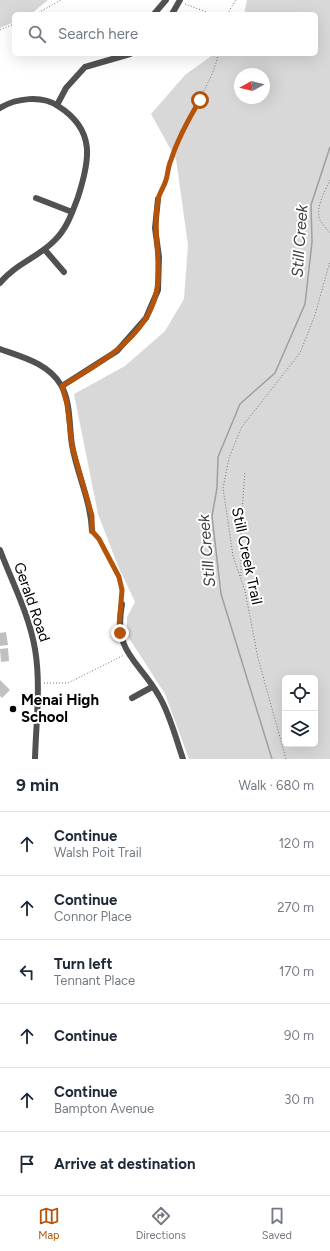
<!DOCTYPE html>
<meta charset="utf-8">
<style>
:root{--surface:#fff;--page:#f6f6f7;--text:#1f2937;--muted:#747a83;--line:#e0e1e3;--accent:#b45309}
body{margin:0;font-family:Figtree,sans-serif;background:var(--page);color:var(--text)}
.controls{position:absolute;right:12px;bottom:12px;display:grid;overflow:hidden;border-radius:6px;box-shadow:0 4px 16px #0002}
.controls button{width:36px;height:36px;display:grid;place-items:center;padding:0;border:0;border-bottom:1px solid var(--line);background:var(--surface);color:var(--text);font:20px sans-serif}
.compass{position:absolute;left:234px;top:68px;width:36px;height:36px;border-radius:50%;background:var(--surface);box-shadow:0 4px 16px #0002;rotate:262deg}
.stop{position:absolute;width:12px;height:12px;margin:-9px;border:3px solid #b45309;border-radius:50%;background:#fff}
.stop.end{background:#b45309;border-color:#fff;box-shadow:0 1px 4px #0008}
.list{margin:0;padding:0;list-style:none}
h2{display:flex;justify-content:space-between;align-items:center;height:52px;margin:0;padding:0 16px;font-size:17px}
h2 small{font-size:13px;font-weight:400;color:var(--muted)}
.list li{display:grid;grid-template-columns:26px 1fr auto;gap:12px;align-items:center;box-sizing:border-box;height:64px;padding:0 16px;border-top:1px solid var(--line)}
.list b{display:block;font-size:15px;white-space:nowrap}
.list p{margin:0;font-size:13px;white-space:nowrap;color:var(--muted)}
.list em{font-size:13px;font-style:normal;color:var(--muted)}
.icon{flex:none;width:22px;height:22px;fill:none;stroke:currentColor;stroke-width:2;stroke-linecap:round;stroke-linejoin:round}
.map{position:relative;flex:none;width:330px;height:759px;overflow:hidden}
.search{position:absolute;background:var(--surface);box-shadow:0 4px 16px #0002;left:12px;right:12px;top:12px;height:44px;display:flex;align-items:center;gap:10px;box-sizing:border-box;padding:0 14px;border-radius:6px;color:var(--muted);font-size:15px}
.sheet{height:436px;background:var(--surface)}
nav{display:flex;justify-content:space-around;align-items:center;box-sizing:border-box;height:56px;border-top:1px solid var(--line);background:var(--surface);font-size:11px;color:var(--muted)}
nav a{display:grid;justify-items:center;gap:2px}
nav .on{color:var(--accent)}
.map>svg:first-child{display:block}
.green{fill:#d8d8d8;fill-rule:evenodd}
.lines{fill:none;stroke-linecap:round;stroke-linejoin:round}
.stream{stroke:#9f9f9f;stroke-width:1.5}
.building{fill:#c0c0c0}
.path{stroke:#737373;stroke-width:1;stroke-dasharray:1 2;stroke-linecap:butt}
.minor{stroke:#515151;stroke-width:6}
.route{stroke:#b45309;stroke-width:5}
.poi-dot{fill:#000;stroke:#fff;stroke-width:1.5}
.labels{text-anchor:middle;stroke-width:4;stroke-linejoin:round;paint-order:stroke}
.street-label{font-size:15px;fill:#000;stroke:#fff}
.poi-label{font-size:15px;font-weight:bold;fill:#000;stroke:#fff;text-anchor:start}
.water-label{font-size:16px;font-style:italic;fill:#404040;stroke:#fff}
</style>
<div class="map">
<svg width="330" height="759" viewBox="0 0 330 759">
<rect width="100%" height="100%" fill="#fff"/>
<g class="green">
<path d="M0 0H48L31 14H14V22L0 28Z"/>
<path d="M247 0H330V759H189L165 694 127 635V617L135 602 118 566 98 514 74 394 125 366 165 331 184 299 188 245 176 159 151 114 185 75 214 54H316V14H244ZM240 74H264V98H240ZM285 678H315V744H285Z"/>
</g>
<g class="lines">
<path class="stream" d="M272 759 221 594 212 516 217 488 218 457 240 404 275 373 305 304 312 242 311 205 330 147"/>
</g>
<g class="building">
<path d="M6 632 8 645 0 646V633Z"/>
<path d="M8 648 9 661 1 662 0 649Z"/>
<path d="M0 680 10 690 2 698 0 696Z"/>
</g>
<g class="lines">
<g class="path">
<path d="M185 4 212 14"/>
<path d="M36 14 61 0"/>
<path d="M227 14 236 0"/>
<path d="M0 30 14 24"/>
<path d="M330 180C325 191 315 208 320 220 322 224 327 229 330 233"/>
<path d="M161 193C169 173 172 151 181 131 193 105 213 83 218 54"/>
<path d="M96 535 119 577 122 597"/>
<path d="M241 576V524L245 471"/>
<path d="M44 683H68L124 655"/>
<path d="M286 759 258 658 245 591 233 556 223 488 229 458 241 428 300 353 315 315 330 261"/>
</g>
<g class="minor">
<path d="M154 14 166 0"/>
<path d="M172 14 180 0"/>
<path d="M57 105 66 88 85 67 130 54"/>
<path d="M0 108C16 98 42 95 58 106 96 130 90 160 78 197 72 213 67 228 55 240 39 257 15 264 0 283"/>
<path d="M36 198 72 212"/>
<path d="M45 250 64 272"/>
<path d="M0 349C22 357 48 363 61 385 71 402 69 427 72 445 77 474 91 501 92 531"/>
<path d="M62 386 117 351 146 318 158 290 159 257 155 228 158 199"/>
<path d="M0 550C12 582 29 614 35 649 41 684 36 723 35 759"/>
<path d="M122 604C113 653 138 659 159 696 170 714 176 739 183 759"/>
<path d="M132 698 152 687"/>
</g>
</g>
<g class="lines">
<path class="route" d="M120 633 119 626 122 590 119 577 99 539 92 531V516L72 446 67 404 62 386C92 368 127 349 146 318 170 280 150 241 158 200 159 193 164 187 166 180 168 174 168 166 171 160 178 138 188 120 200 100"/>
</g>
<circle class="poi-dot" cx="13" cy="709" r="4"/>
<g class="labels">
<g class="street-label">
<text transform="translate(247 556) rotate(78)" y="5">Still Creek Trail</text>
<text transform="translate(32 602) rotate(71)" y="5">Gerald Road</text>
</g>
<g class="poi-label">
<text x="21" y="705">Menai High<tspan x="21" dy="17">School</tspan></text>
</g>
<g class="water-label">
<text transform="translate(299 241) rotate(-86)" y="6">Still Creek</text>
<text transform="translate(206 551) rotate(-95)" y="6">Still Creek</text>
</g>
</g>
</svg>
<div class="controls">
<button><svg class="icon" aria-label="locate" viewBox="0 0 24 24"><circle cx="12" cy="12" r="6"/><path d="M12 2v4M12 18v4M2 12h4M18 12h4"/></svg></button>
<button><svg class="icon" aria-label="layers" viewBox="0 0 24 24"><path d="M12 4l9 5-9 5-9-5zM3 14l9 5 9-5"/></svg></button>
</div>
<svg class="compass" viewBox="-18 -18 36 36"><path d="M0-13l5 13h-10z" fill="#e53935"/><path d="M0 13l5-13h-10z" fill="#747a83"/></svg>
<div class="stop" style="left:200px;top:100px"></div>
<div class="stop end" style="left:120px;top:633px"></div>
<div class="search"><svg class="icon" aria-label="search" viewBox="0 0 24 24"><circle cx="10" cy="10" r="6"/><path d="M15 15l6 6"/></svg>Search here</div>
</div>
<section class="sheet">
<h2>9 min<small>Walk · 680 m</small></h2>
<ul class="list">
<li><svg class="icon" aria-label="ahead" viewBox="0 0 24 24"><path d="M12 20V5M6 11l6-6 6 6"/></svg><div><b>Continue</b><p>Walsh Poit Trail</p></div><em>120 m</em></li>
<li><svg class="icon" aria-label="ahead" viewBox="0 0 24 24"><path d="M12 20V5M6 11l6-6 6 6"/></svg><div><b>Continue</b><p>Connor Place</p></div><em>270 m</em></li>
<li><svg class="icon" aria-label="left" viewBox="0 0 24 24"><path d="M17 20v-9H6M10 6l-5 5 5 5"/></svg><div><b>Turn left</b><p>Tennant Place</p></div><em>170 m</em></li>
<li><svg class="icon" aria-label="ahead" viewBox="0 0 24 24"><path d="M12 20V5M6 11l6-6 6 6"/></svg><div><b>Continue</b></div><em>90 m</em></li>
<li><svg class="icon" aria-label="ahead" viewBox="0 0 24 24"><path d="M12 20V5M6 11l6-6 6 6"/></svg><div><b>Continue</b><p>Bampton Avenue</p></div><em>30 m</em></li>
<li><svg class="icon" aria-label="arrive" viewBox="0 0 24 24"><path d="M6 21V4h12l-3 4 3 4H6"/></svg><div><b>Arrive at destination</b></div></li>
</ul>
</section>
<nav>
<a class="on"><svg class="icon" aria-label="map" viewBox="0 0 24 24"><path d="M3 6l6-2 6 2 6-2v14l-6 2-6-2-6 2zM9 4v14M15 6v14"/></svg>Map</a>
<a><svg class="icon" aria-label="directions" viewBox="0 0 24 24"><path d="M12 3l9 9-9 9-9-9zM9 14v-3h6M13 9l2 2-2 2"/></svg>Directions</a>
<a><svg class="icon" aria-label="saved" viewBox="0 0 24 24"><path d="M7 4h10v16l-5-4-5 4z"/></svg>Saved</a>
</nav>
